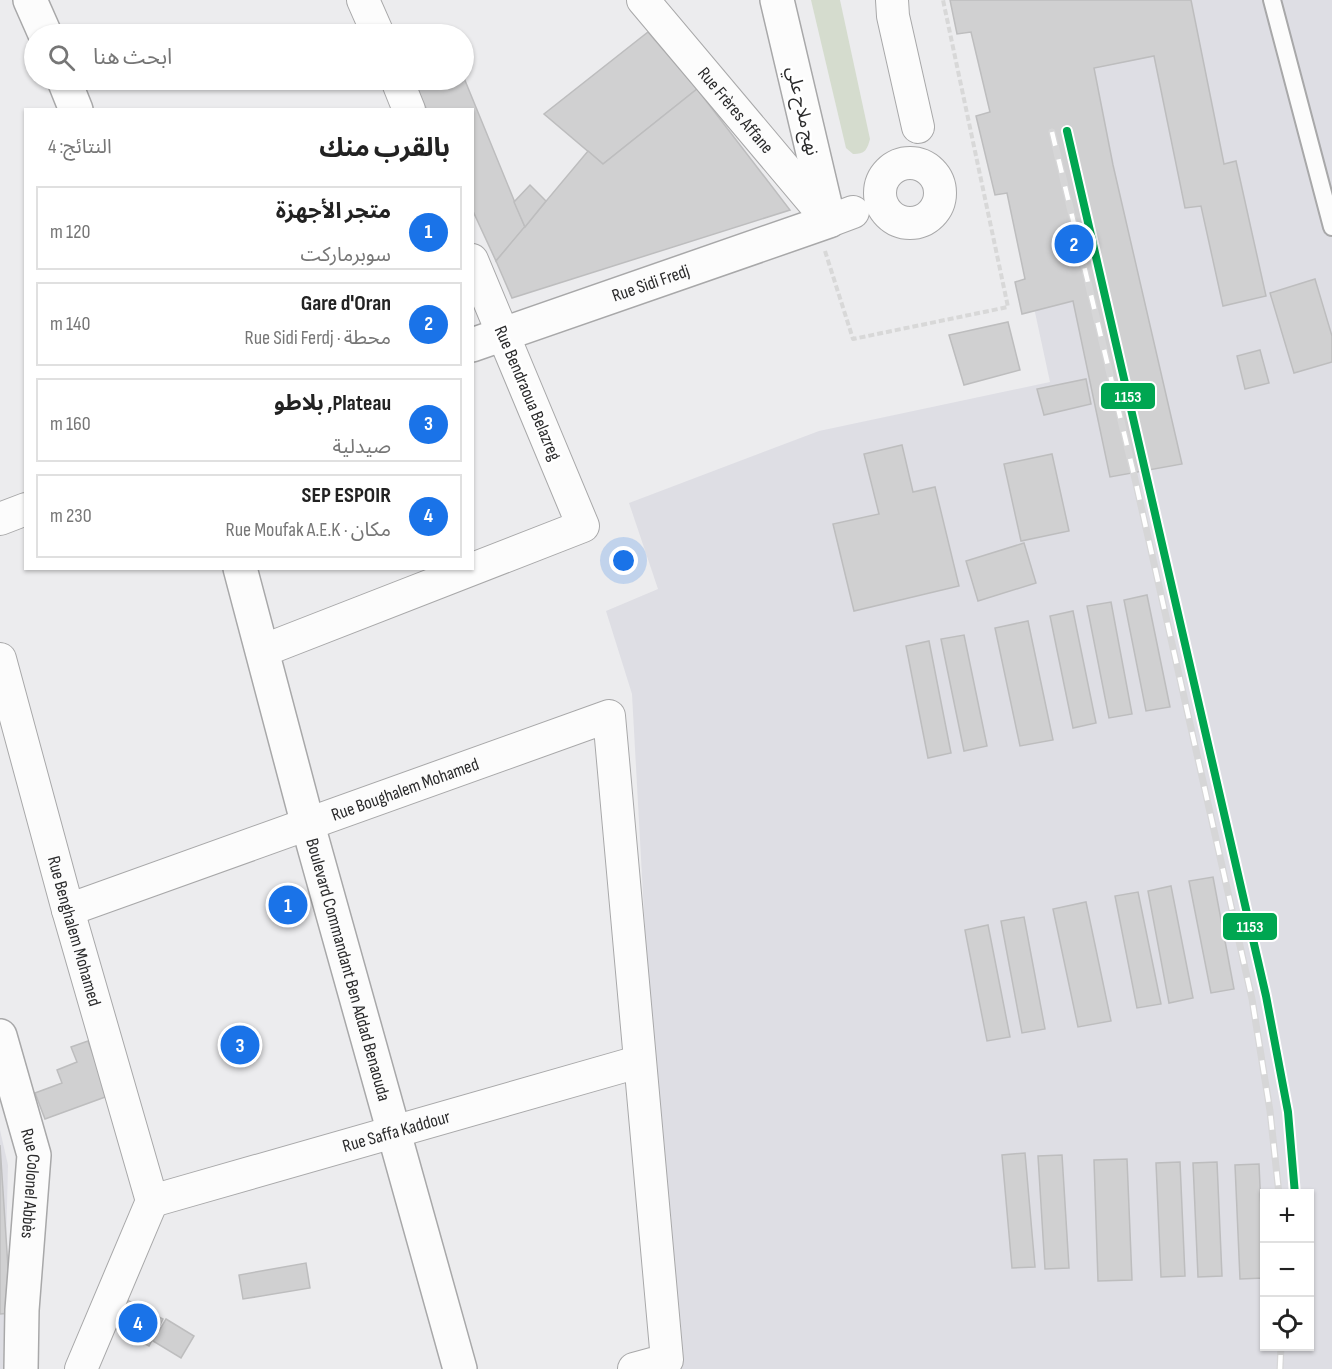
<!DOCTYPE html>
<html lang="ar">
<meta charset="utf-8">
<style>
:root{--surface:#fff;--page:#f2f2f2;--text:#222;--muted:#767676;--line:#e0e0e0;--accent:#1a73e8}
body{margin:0;font-family:"Sofia Sans Condensed","Noto Sans Arabic",sans-serif;background:var(--page);color:var(--text);direction:rtl}
.controls{position:absolute;right:18px;bottom:18px;display:grid;overflow:hidden;border-radius:0px;box-shadow:0 2px 4px #0004}
.controls button{width:54px;height:54px;display:grid;place-items:center;padding:0;border:0;border-bottom:2px solid var(--line);background:var(--surface);color:var(--text);font:30px sans-serif}
.you{position:absolute;left:624px;top:561px;width:21px;height:21px;margin:-15px;border:4px solid #fff;border-radius:50%;background:#1a73e8;box-shadow:0 0 0 9px #1a73e833}
.badge{display:grid;place-items:center;width:39px;height:39px;border-radius:50%;background:var(--accent);color:#fff;font-size:20px;font-weight:700}
.pin{position:absolute;translate:-50% -50%;border:3px solid #fff;box-shadow:0 2px 6px #0006}
.list{margin:0;padding:0;list-style:none}
h2{display:flex;justify-content:space-between;align-items:center;height:78px;margin:0;padding:0 24px;font-size:26px}
h2 small{font-size:20px;font-weight:400;color:var(--muted)}
.list li{display:grid;grid-template-columns:39px 1fr auto;gap:18px;align-items:center;box-sizing:border-box;height:84px;margin:0 12px 12px;padding:0 12px;border:2px solid var(--line);border-radius:0px}
.list b{display:block;font-size:22px;white-space:nowrap}
.list p{margin:0;font-size:20px;white-space:nowrap;color:var(--muted)}
.list em{font-size:20px;font-style:normal;color:var(--muted)}
.icon{flex:none;width:33px;height:33px;fill:none;stroke:currentColor;stroke-width:2;stroke-linecap:round;stroke-linejoin:round}
.map{position:relative;flex:none;width:1332px;height:1369px;overflow:hidden;direction:ltr}
.search{position:absolute;background:var(--surface);box-shadow:0 2px 4px #0004;left:24px;top:24px;width:450px;height:66px;display:flex;align-items:center;gap:15px;box-sizing:border-box;padding:0 21px;border-radius:33px;color:var(--muted);font-size:22px}
.panel{position:absolute;background:var(--surface);box-shadow:0 2px 4px #0004;left:24px;top:108px;width:450px;height:462px;border-radius:0px;direction:rtl}
.map>svg:first-child{display:block}
.built{fill:#dedee4;fill-rule:evenodd}
.green{fill:#d5dcce}
.building{fill:#d0d0d1;stroke:#bdbdbe;stroke-width:1.5}
.lines{fill:none;stroke-linecap:round;stroke-linejoin:round}
.lane-casing{stroke:#a8a8a9;stroke-width:20}
.street-casing{stroke:#a8a8a9;stroke-width:34}
.secondary-casing{stroke:#a8a8a9;stroke-width:36}
.path{stroke:#d8d8d8;stroke-width:4;stroke-dasharray:6 3;stroke-linecap:butt}
.lane{stroke:#fcfcfc;stroke-width:16}
.street{stroke:#fcfcfc;stroke-width:32}
.secondary{stroke:#fcfcfc;stroke-width:33}
.rail-casing{stroke:#d6d6d7;stroke-width:7}
.rail{stroke:#fff;stroke-width:4.5;stroke-dasharray:14;stroke-linecap:butt}
.rail-1-casing{stroke:#fff;stroke-width:12}
.rail-1{stroke:#00a651;stroke-width:8}
.labels{text-anchor:middle;stroke-width:5;stroke-linejoin:round;paint-order:stroke}
.street-label{font-size:18px;fill:#2a2a2b;stroke:#fff}
.line-badge{stroke:#fff;stroke-width:2}
.badge-label{font-size:16px;text-anchor:middle;font-weight:bold;fill:#fff}
</style>
<div class="map">
<svg width="1332" height="1369" viewBox="0 0 1332 1369">
<rect width="100%" height="100%" fill="#ececee"/>
<g class="built">
<path d="M974 0H1332V1369H681L655 1113 632 694 606 611 658 589 629 503 819 431 1050 382 968 1ZM1264 1194H1310V1346H1264Z"/>
<path d="M0 1130 8 1165 3 1369H0Z"/>
</g>
<path class="green" d="M811 0H840L870 139C867 150 865 154 853 154L846 148Z"/>
<g class="building">
<path d="M950 0H1191L1224 164 1236 161 1266 296 1223 306 1201 206 1185 208 1154 56 1094 68 1113 165 1182 464 1110 477 1073 301 1022 314 1015 282 1025 279 1007 193 995 195 976 116 990 112 971 32 957 34Z"/>
<path d="M648 32 697 89 603 164 544 114Z"/>
<path d="M464 78 525 227 496 261 472 209V110H427L417 89 437 80Z"/>
<path d="M697 89 790 210 512 298 496 261 588 151 603 164Z"/>
<path d="M530 185 546 201 525 227 514 202Z"/>
<path d="M1315 279 1332 336V362L1294 373 1270 293Z"/>
<path d="M1008 322 1020 370 964 385 949 335Z"/>
<path d="M1260 350 1269 383 1245 389 1237 356Z"/>
<path d="M1086 379 1091 404 1044 415 1037 389Z"/>
<path d="M902 445 913 492 935 487 959 586 854 611 833 524 879 514 864 454Z"/>
<path d="M1052 454 1069 531 1021 541 1004 464Z"/>
<path d="M1024 543 1036 583 978 601 966 561Z"/>
<path d="M1147 595 1170 707 1146 711 1124 600Z"/>
<path d="M1111 602 1132 714 1109 718 1087 606Z"/>
<path d="M1073 611 1096 723 1073 728 1050 616Z"/>
<path d="M1028 621 1053 740 1020 746 995 628Z"/>
<path d="M964 635 987 746 964 751 941 639Z"/>
<path d="M929 641 951 753 928 758 906 646Z"/>
<path d="M1213 877 1234 989 1211 993 1189 881Z"/>
<path d="M1171 886 1193 998 1169 1003 1148 891Z"/>
<path d="M1138 892 1161 1004 1137 1008 1115 896Z"/>
<path d="M1086 902 1111 1021 1078 1027 1053 909Z"/>
<path d="M1024 917 1045 1029 1022 1033 1001 921Z"/>
<path d="M988 925 1010 1037 987 1041 965 930Z"/>
<path d="M88 1041 108 1096 45 1119 35 1093 62 1083 57 1070 77 1062 71 1047Z"/>
<path d="M0 1145 11 1313 0 1314Z"/>
<path d="M1025 1153 1035 1267 1012 1268 1002 1155Z"/>
<path d="M1062 1155 1069 1268 1045 1269 1038 1156Z"/>
<path d="M1127 1159 1132 1280 1098 1281 1094 1160Z"/>
<path d="M1180 1162 1185 1276 1161 1277 1156 1163Z"/>
<path d="M1217 1162 1222 1276 1198 1277 1193 1163Z"/>
<path d="M1259 1164 1264 1278 1240 1279 1235 1165Z"/>
<path d="M306 1263 310 1288 243 1299 239 1275Z"/>
<path d="M127 1300 163 1319 149 1346 113 1327Z"/>
<path d="M166 1319 194 1336 181 1358 153 1341Z"/>
</g>
<g class="lines">
<defs>
<path id="lane" d="M1272 0 1332 227"/>
<g id="street">
<path d="M363 0 378 34"/>
<path id="s1" d="M643 0 829 221 853 212"/>
<path d="M892 0 893 16 918 127"/>
<path d="M397 80 409 110"/>
<circle cx="910" cy="193" r="30"/>
<path d="M0 519 26 509"/>
<path d="M262 651 583 526 472 260"/>
<path id="s2" d="M0 659 68 910 152 1201"/>
<path id="s3" d="M68 910 609 716 667 1360 634 1369"/>
<path id="s4" d="M152 1201 638 1062"/>
<path d="M81 1369 152 1201"/>
</g>
<g id="secondary">
<path d="M30 0 45 34"/>
<path d="M64 80 76 110"/>
<path id="s5" d="M472 345 829 221 777 0"/>
<path id="s6" d="M240 568 308 825 460 1369"/>
<path id="s7" d="M0 1036 34 1155 22 1310 21 1369"/>
</g>
</defs>
<use href="#lane" class="lane-casing"/>
<use href="#street" class="street-casing"/>
<use href="#secondary" class="secondary-casing"/>
<path class="path" d="M825 251 853 339 1008 307 943 0"/>
<use href="#lane" class="lane"/>
<use href="#street" class="street"/>
<use href="#secondary" class="secondary"/>
<defs>
<g id="rail">
<path d="M1052 132 1135 479 1252 999 1270 1111 1279 1194"/>
<path d="M1280 1369 1281 1346"/>
</g>
</defs>
<use href="#rail" class="rail-casing"/>
<use href="#rail" class="rail"/>
<defs>
<path id="rail-1" d="M1067 131 1266 996 1288 1112 1295 1194"/>
</defs>
<use href="#rail-1" class="rail-1-casing"/>
<use href="#rail-1" class="rail-1"/>
</g>
<g class="labels">
<g class="street-label">
<text dy="6" stroke="none"><textPath href="#s1" startOffset="144">Rue Frères Affane</textPath></text>
<text transform="translate(803 111) rotate(77)" y="6">نهج ملاح علي</text>
<text dy="6" stroke="none"><textPath href="#s5" startOffset="189">Rue Sidi Fredj</textPath></text>
<text transform="translate(528 393) rotate(67)" y="6">Rue Bendraoua Belazreg</text>
<text dy="6" stroke="none"><textPath href="#s3" startOffset="358">Rue Boughalem Mohamed</textPath></text>
<text dy="6" stroke="none"><textPath href="#s2" startOffset="282">Rue Benghalem Mohamed</textPath></text>
<text dy="6" stroke="none"><textPath href="#s6" startOffset="416">Boulevard Commandant Ben Addad Benaouda</textPath></text>
<text dy="6" stroke="none"><textPath href="#s4" startOffset="254">Rue Saffa Kaddour</textPath></text>
<text dy="6" stroke="none"><textPath href="#s7" startOffset="152">Rue Colonel Abbès</textPath></text>
</g>
</g>
<g class="line-badge">
<rect x="1100" y="382" width="56" height="28" rx="6" fill="#00a651"/>
<rect x="1222" y="912" width="56" height="29" rx="6" fill="#00a651"/>
</g>
<g class="badge-label">
<text x="1128" y="402">1153</text>
<text x="1250" y="932">1153</text>
</g>
</svg>
<div class="controls">
<button>+</button>
<button>−</button>
<button><svg class="icon" aria-label="locate" viewBox="0 0 24 24"><circle cx="12" cy="12" r="6"/><path d="M12 2v4M12 18v4M2 12h4M18 12h4"/></svg></button>
</div>
<div class="you"></div>
<div class="pin badge" style="left:288px;top:905px">1</div>
<div class="pin badge" style="left:1074px;top:244px">2</div>
<div class="pin badge" style="left:240px;top:1045px">3</div>
<div class="pin badge" style="left:138px;top:1323px">4</div>
<div class="search"><svg class="icon" aria-label="search" viewBox="0 0 24 24"><circle cx="10" cy="10" r="6"/><path d="M15 15l6 6"/></svg>ابحث هنا</div>
<section class="panel">
<h2>بالقرب منك<small>النتائج: 4</small></h2>
<ul class="list">
<li><span class="badge">1</span><div><b>متجر الأجهزة</b><p>سوبرماركت</p></div><em>120 m</em></li>
<li><span class="badge">2</span><div><b>Gare d'Oran</b><p>محطة · Rue Sidi Ferdj</p></div><em>140 m</em></li>
<li><span class="badge">3</span><div><b>Plateau, بلاطو</b><p>صيدلية</p></div><em>160 m</em></li>
<li><span class="badge">4</span><div><b>SEP ESPOIR</b><p>مكان · Rue Moufak A.E.K</p></div><em>230 m</em></li>
</ul>
</section>
</div>
